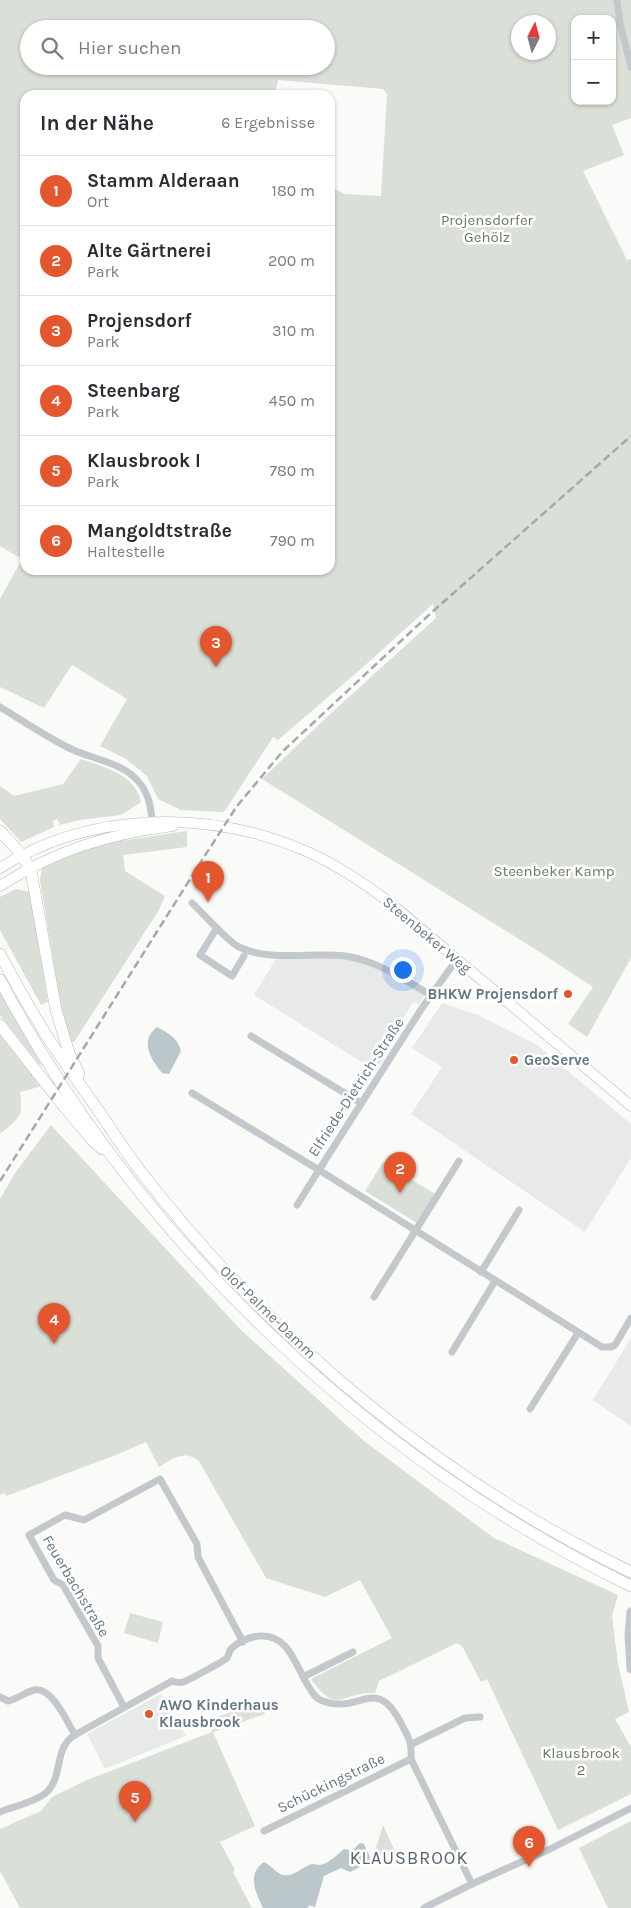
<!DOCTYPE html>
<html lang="de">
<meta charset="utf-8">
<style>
:root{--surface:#fff;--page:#f7f7f7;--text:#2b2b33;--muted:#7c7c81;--line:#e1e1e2;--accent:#e4572e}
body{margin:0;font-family:Karla,sans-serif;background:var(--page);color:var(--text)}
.controls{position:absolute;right:15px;top:15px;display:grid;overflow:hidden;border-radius:10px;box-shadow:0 1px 4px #0004}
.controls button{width:45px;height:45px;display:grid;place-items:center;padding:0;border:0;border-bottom:1px solid var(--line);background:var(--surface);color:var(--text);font:25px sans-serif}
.compass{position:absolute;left:511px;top:15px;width:45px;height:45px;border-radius:50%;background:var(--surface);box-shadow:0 1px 4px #0004;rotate:6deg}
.you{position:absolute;left:402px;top:969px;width:18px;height:18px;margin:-12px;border:4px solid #fff;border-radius:50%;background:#1a73e8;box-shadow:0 0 0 8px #1a73e833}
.badge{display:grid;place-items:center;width:32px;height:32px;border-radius:50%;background:var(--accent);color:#fff;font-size:16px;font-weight:700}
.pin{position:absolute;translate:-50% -41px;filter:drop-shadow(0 1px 2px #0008)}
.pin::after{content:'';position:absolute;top:26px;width:18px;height:15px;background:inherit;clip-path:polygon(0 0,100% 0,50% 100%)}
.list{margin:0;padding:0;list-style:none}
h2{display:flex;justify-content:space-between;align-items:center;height:65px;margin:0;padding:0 20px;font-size:21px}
h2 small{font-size:16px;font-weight:400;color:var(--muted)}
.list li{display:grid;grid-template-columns:32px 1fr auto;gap:15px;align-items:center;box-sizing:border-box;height:70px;padding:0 20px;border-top:1px solid var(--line)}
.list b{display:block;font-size:19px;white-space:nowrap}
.list p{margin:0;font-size:16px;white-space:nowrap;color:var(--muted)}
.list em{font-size:16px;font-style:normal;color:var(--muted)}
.icon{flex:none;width:28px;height:28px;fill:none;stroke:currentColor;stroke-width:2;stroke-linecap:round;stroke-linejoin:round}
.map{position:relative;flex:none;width:631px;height:1908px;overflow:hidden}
.search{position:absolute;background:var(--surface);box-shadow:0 1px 4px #0004;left:20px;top:20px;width:315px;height:55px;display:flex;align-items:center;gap:12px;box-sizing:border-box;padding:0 18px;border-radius:28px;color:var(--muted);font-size:19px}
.panel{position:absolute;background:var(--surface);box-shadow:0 1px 4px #0004;left:20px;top:90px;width:315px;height:485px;border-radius:15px}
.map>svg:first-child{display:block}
.built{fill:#e8e9e9}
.green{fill:#dadfd7;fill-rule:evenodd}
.water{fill:#bbc7cb}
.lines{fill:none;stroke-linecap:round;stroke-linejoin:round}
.secondary-casing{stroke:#b3babf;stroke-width:11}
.trunk-casing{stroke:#b4b9bd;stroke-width:12}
.minor{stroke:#c3c8cc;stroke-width:7}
.tertiary{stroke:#c3c8cc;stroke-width:9}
.secondary{stroke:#fff;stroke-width:10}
.trunk{stroke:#fff;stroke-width:11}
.rail{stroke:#a2aab0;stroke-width:2.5;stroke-dasharray:8 4;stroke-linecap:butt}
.poi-dot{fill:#e4572e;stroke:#fff;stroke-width:2}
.labels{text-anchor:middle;stroke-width:5;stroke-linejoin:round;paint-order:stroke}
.park-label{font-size:15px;fill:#687a64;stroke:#fff}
.street-label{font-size:15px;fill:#657683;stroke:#fff}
.poi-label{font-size:15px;font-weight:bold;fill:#657683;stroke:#fff;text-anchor:start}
.quarter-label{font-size:18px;letter-spacing:1px;fill:#57646e;stroke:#fff}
</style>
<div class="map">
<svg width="631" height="1908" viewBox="0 0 631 1908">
<rect width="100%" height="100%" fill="#fafaf8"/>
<g class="built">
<path d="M279 954 338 957 369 964 425 994 419 1004 413 1003 409 1009 380 1053 385 1057 376 1071 254 995Z"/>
<path d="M442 1003 478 1015 537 1045 631 1124V1158L585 1232 411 1114 442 1067 412 1048Z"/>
<path d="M631 1338V1426L593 1400Z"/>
<path d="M161 1694 186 1736 105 1769 87 1734Z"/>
</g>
<g class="green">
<path d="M0 0H631V118L612 125 624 155 583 171 627 260 631 259V958L587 1037 568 1024 593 987 535 949 262 779 328 716 436 618 433 604 363 667 278 740 273 737 224 812 181 810 158 799 147 776 126 759 100 746 127 699 72 665 44 708 0 687V599L22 559 0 546ZM575 19H612V101H575ZM518 22H548V52H518ZM29 29H326V66H29ZM278 80 383 89 387 94 381 196 345 194 330 187V570H25V95H275Z"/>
<path d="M81 759C106 768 135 774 141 802L121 815 79 820 60 825 57 819 53 821 54 827 21 842 0 819V786L14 796 63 784Z"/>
<path d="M178 817C293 823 361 869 446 942L408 912 323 854 175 819Z"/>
<path d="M187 831V847L123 855 125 871 165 896 159 910 74 1042H71L61 1008 40 880 42 866 80 850 107 843Z"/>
<path d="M16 889 30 892 48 1002 41 1005 0 930V897Z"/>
<path d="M0 991 42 1066 38 1063 0 1015Z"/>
<path d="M0 1035 42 1086 20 1092C23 1118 20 1117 0 1134Z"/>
<path d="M51 1125 242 1331 364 1441 494 1538 618 1595 612 1616 618 1664 629 1712 615 1719 631 1747V1794L558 1830 487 1679 481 1682 462 1646 457 1643 379 1681 375 1693C341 1691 338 1717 311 1679L392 1638 360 1580 325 1597 266 1578 200 1463C187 1448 172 1459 159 1467L146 1442 116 1455 6 1496 5 1493 0 1495V1199L15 1173Z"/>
<path d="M383 1162 435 1194 417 1223 365 1191Z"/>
<path d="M130 1613 163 1622 158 1643 124 1633Z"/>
<path d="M261 1702 265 1714 213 1732 255 1826 220 1842 235 1870 233 1872 252 1908H20L0 1871V1829L41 1811 52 1797 87 1780 212 1732 208 1720Z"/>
<path d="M631 1821V1908H608L579 1848Z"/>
<path d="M383 1825 396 1854 383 1859 376 1848Z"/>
</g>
<g class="water">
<path d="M157 1027C168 1033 178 1038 181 1051L169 1074 162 1073C151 1059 139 1041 157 1027Z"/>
<path d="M360 1843 364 1844 370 1857 368 1863 350 1872 341 1868 324 1876 315 1907 309 1905 308 1908H263C256 1892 246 1875 264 1862 271 1865 277 1874 283 1875 293 1877 300 1869 309 1865 313 1863 316 1865 320 1865 328 1864 338 1854 344 1849L352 1851Z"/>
</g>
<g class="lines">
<defs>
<g id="secondary">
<path d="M0 868C88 812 205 809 301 849 333 862 361 881 389 902L631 1106"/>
<path d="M0 886C56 850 108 834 173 826"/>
</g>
<g id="trunk">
<path d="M0 831 22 855 31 871 56 1010 69 1053 79 1074"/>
<path d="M0 954C16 984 33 1015 52 1044 66 1065 81 1086 96 1107 112 1130 127 1155 145 1177 274 1342 442 1481 631 1572"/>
<path d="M0 980C138 1240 367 1458 631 1586"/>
<path d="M0 1025 66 1109 92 1140 102 1149"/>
</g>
</defs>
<use href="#secondary" class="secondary-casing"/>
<use href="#trunk" class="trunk-casing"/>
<g class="minor">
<path d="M617 0 620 23 631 67"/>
<path d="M0 707C23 721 45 736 69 748 91 759 122 762 138 781 150 794 151 810 153 827"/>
<path d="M192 903C203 913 227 941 239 947 269 962 312 952 345 956 376 960 404 980 431 995"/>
<path d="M217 928 200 955 232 976 244 956"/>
<path d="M457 959 422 1008 319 1170 602 1347H611L615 1345 631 1318"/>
<path d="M251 1036 361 1103"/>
<path d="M192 1093 319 1170 297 1205"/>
<path d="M481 1272 519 1210"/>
<path d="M374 1297 459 1161"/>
<path d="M452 1352 495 1281"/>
<path d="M530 1409 578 1333"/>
<path d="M303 1677 353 1652"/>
<path d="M0 1697 8 1701C18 1699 25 1692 34 1690 52 1686 67 1722 75 1735"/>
<path d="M124 1707 98 1658V1646L63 1585 54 1580 29 1535 65 1515 84 1520 160 1479 197 1544 198 1557 243 1642"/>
<path d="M412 1744 465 1718 480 1717"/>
<path d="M0 1812C14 1806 36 1802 47 1792 63 1776 54 1750 73 1736L172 1681C175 1682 180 1683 183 1682 187 1681 224 1661 227 1658 229 1655 229 1650 232 1648 238 1642 252 1636 260 1636 294 1634 297 1677 316 1697 319 1700 325 1702 330 1703 363 1710 377 1677 401 1723 409 1739 412 1741 411 1759L472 1884"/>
<path d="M264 1831 411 1759"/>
<path d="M424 1908 472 1884 550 1849 631 1808"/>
</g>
<path class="tertiary" d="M631 1612 629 1635 631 1669"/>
<use href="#secondary" class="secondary"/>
<use href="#trunk" class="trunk"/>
<path class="rail" d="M0 1181 204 857 237 806 283 751 431 613 631 436"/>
</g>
<g class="poi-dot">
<circle cx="568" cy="994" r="5"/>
<circle cx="514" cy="1060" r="5"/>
<circle cx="149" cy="1714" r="5"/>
</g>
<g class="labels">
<g class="park-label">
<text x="487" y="225">Projensdorfer<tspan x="487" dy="17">Gehölz</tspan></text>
<text x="554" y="876">Steenbeker Kamp</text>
<text x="581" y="1758">Klausbrook<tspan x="581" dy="17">2</tspan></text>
</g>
<g class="street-label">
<text transform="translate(427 935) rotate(40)" y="5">Steenbeker Weg</text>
<text transform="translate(356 1087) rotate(-57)" y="5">Elfriede-Dietrich-Straße</text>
<text transform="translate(268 1312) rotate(44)" y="5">Olof-Palme-Damm</text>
<text transform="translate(76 1586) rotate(59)" y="5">Feuerbachstraße</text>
<text transform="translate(331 1783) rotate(-26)" y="5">Schückingstraße</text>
</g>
<g class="poi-label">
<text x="558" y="999" text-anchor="end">BHKW Projensdorf</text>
<text x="524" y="1065">GeoServe</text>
<text x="159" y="1710">AWO Kinderhaus<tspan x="159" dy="17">Klausbrook</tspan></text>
</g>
<g class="quarter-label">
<text x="409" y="1864">KLAUSBROOK</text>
</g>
</g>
</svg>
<div class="controls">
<button>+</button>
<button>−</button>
</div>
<svg class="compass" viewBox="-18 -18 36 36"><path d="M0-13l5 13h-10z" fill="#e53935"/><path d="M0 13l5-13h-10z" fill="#7c7c81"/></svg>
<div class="you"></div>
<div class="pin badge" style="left:208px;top:902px">1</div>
<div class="pin badge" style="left:400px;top:1193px">2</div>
<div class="pin badge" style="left:216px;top:667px">3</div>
<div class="pin badge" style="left:54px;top:1344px">4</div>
<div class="pin badge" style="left:135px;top:1822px">5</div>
<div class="pin badge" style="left:529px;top:1867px">6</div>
<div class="search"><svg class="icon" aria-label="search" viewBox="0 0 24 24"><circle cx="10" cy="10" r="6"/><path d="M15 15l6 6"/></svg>Hier suchen</div>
<section class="panel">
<h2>In der Nähe<small>6 Ergebnisse</small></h2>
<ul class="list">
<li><span class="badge">1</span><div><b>Stamm Alderaan</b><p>Ort</p></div><em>180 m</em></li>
<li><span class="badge">2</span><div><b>Alte Gärtnerei</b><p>Park</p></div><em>200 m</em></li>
<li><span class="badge">3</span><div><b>Projensdorf</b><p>Park</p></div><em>310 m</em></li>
<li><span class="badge">4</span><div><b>Steenbarg</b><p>Park</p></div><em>450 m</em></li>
<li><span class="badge">5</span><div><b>Klausbrook I</b><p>Park</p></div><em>780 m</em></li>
<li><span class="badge">6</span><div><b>Mangoldtstraße</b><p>Haltestelle</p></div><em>790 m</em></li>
</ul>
</section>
</div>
